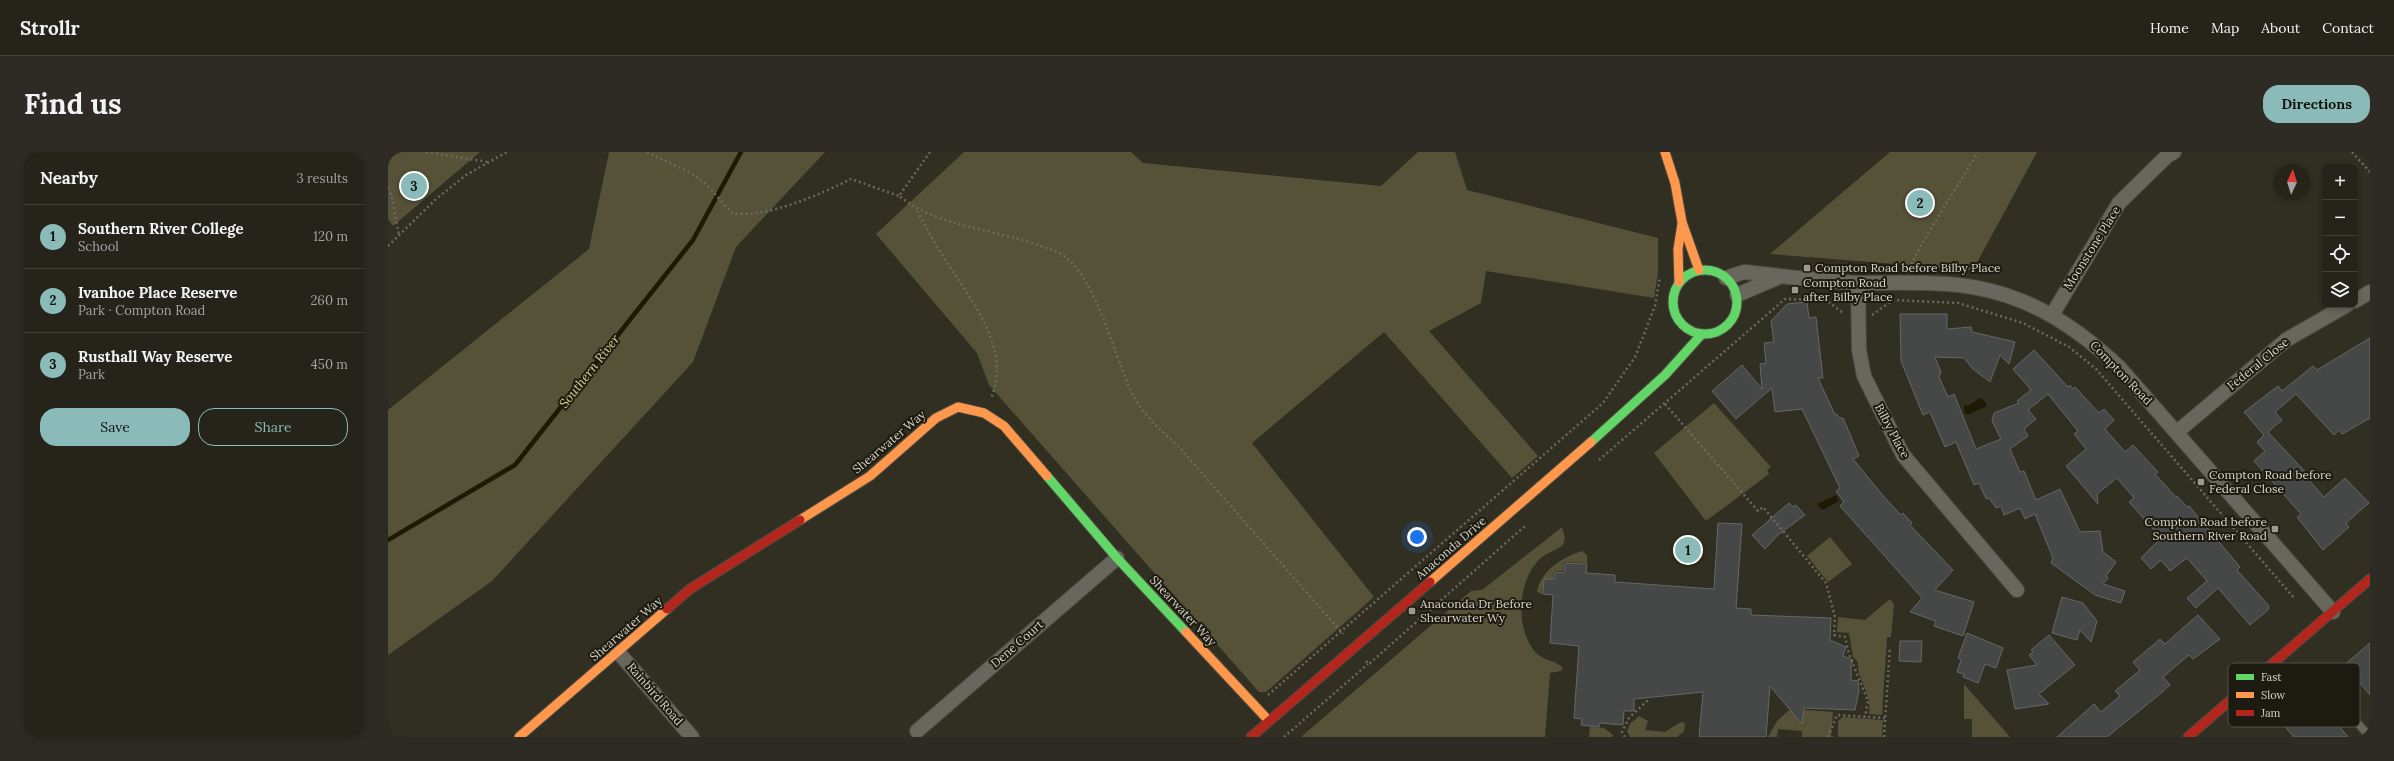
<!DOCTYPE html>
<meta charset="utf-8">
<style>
:root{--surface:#25231a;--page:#2d2b23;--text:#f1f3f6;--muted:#a3a4a2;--line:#424039;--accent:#8bbbb9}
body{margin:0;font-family:Lora,serif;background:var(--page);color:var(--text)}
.controls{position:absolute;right:12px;top:12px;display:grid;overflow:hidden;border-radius:8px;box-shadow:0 2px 6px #0003}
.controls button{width:36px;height:36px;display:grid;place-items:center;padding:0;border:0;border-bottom:1px solid var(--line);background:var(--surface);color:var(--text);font:20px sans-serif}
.compass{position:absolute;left:1886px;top:12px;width:36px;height:36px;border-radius:50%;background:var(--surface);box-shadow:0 2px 6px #0003;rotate:4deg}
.you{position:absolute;left:1029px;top:385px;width:14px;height:14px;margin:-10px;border:3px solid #fff;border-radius:50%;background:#1a73e8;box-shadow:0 0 0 6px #1a73e833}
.badge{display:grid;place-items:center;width:26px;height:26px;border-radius:50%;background:var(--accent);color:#111;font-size:13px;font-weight:700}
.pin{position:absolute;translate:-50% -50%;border:2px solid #fff;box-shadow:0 1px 4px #0006}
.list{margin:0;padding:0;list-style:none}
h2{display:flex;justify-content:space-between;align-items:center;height:52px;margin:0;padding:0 16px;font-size:17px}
h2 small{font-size:13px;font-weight:400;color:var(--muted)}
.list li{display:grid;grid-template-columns:26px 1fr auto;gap:12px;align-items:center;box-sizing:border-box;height:64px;padding:0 16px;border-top:1px solid var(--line)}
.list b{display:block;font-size:15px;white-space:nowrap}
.list p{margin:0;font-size:13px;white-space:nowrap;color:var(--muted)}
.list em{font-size:13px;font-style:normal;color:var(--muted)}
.actions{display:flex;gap:8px;padding:12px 16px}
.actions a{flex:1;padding:9px 0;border:1px solid var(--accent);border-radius:16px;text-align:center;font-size:14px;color:var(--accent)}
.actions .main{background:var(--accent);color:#111}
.icon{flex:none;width:22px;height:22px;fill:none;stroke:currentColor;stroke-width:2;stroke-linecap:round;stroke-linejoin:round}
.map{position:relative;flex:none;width:1982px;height:585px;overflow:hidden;border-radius:16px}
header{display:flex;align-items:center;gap:24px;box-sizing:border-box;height:56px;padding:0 20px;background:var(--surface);border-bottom:1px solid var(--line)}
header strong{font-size:19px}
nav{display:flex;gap:22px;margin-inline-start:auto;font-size:14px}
.intro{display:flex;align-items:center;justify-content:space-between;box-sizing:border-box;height:96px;padding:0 24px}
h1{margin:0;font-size:28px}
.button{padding:10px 18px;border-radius:16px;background:var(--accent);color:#111;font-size:14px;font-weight:700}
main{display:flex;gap:24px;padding:0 24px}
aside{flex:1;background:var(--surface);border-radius:16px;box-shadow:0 2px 6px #0003}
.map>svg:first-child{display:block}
.green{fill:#565238}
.water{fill:#1d1903}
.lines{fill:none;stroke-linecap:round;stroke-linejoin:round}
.stream{stroke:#1d1903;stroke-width:4.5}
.building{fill:#454846;stroke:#646866}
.lane-casing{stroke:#4d4c40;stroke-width:9}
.street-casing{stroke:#4d4c40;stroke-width:16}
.fast-casing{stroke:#4d4c40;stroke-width:11}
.slow-casing{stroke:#4d4c40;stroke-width:11}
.jam-casing{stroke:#4d4c40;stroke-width:11}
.path{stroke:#6c6a60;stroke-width:2.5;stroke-dasharray:2 3;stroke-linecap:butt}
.lane{stroke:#68675e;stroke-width:7}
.street{stroke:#68675e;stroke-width:14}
.fast{stroke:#63d668;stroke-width:9}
.slow{stroke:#ff974d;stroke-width:9}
.jam{stroke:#b3261e;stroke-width:9}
.poi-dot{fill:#9c9a8d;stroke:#1d1b11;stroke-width:1.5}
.labels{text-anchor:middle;stroke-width:4;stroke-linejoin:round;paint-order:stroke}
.street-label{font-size:12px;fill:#d6d4c6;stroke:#1d1b11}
.poi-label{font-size:12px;fill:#d6d4c6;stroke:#1d1b11;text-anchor:start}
.water-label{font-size:13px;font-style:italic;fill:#d9d091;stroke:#1d1b11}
.key{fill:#1d1b11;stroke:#545247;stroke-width:1}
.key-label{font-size:11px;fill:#d6d4c6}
</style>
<header>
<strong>Strollr</strong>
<nav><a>Home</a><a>Map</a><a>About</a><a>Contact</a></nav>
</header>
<div class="intro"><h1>Find us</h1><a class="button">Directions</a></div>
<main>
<aside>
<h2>Nearby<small>3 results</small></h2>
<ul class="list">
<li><span class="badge">1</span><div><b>Southern River College</b><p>School</p></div><em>120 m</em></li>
<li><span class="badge">2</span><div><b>Ivanhoe Place Reserve</b><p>Park · Compton Road</p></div><em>260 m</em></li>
<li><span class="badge">3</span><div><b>Rusthall Way Reserve</b><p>Park</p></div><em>450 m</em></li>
</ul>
<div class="actions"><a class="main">Save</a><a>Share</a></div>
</aside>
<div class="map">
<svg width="1982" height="585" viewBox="0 0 1982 585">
<rect width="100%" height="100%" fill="#312f22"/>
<g class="green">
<path d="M0 0H92L5 74 0 67Z"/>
<path d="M221 0H437L348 95 305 210 104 429 0 503V258L201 97Z"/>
<path d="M576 0H743L755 11 993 34 1030 0H1067L1079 38 1270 86V121L1266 146 1098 119 1093 151 1041 179 1150 304 1124 326 996 180 864 291 986 445 878 540H871L601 233 589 201 488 82Z"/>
<path d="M1502 0H1649L1585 118 1382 102Z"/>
<path d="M1326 251 1383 315 1379 318 1381 322 1318 369 1266 301Z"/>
<path d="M1174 375 1177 386 1175 393C1168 399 1156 401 1148 411 1129 434 1128 479 1148 501 1156 509 1168 508 1175 516L1173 519 1162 521 1157 585H913L1083 439 1094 438Z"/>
<path d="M1442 385 1464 412 1440 430 1419 404Z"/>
<path d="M1194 399 1199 403V411L1176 410 1175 419H1166L1165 427H1156L1154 442 1149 440C1153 418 1175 405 1194 399Z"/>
<path d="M1502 447 1506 452 1503 485H1499L1494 563 1481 562C1484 539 1469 529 1470 510L1465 505 1461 481 1449 480 1450 465 1477 468Z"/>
<path d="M1576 532 1622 585H1584V567H1576Z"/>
<path d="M1418 558 1445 560 1443 584 1447 585H1414V579L1390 577 1389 585H1380L1389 569 1400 559Z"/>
<path d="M1251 564 1260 569 1257 578 1277 580 1293 570 1297 571 1296 579 1289 585H1242L1239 579 1242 572Z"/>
<path d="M1455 565 1495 568 1494 585H1450V569Z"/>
<path d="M1202 575 1216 576 1225 583V585H1201Z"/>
</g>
<g class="water">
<path d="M1592 246 1595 247 1599 254 1579 263 1576 259V253L1580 254Z"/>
<path d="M1448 343 1451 349 1434 358 1429 352Z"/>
</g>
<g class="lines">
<path class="stream" d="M0 388 127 313 305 88 353 0"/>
</g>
<g class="building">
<path d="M1419 150 1421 166 1428 165 1435 226H1430L1447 263 1449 262 1451 266H1455L1461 280 1471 304 1465 307 1497 346 1513 363 1515 361 1524 371 1522 373 1565 418 1547 438 1586 450 1575 484 1546 474 1548 469 1522 460 1534 446 1452 354 1456 350 1448 339 1452 336 1414 257 1387 260 1384 236 1348 267 1324 239 1354 213 1374 237 1372 212 1378 211 1376 191 1386 190 1383 169 1399 152Z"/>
<path d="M1512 162H1559V177L1583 175 1584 180 1627 190 1621 212 1612 203 1602 230 1585 217 1576 206 1547 205 1553 220 1551 225 1560 245 1566 242 1588 297 1613 287 1604 269 1606 261 1631 251 1629 249 1643 238 1625 217 1646 198 1680 235 1682 233 1685 237 1687 235 1711 261 1716 257 1726 268 1717 277 1737 300 1745 293 1770 320 1767 322 1788 345 1789 344 1799 355 1801 354 1852 415 1849 418 1881 454 1880 458 1862 473 1830 436 1808 456 1799 446 1819 429 1799 406 1782 419 1773 408 1763 417 1753 406 1773 386 1741 350 1746 346 1729 326 1709 342 1710 352 1678 314 1698 297 1686 282 1690 279 1660 242 1640 258 1648 267 1636 277 1640 284 1622 297 1632 320 1636 319 1648 348 1672 337 1692 380 1712 379 1715 400 1728 410 1718 424 1720 426 1715 432 1737 439 1733 451 1707 443 1663 411 1665 406 1647 362 1637 367 1632 356 1616 363 1613 354 1608 356 1601 346 1598 347 1591 331 1586 333 1568 290 1557 295 1542 260 1535 263 1513 209Z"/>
<path d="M1982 186V266L1954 282 1951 278 1946 283 1908 242 1887 260 1894 268 1880 280 1922 325 1920 327 1936 345 1957 326 1981 351 1958 371 1961 375 1935 398 1909 365 1913 362 1866 309 1877 299 1869 290 1876 283 1856 260 1890 234 1894 239 1925 214 1929 218Z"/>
<path d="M1401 351 1405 355 1408 353 1417 363 1390 383 1377 397 1364 383Z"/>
<path d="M1330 371 1354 372 1348 456 1363 457V463L1443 466 1442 488 1458 495 1455 504 1465 508 1463 513V528L1470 529 1471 539 1467 558 1416 556 1414 572 1382 534 1378 585H1311L1315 540 1246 547V559H1236L1235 573 1212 571 1211 575 1193 573 1194 567 1186 566 1191 494 1162 491 1165 443 1155 442 1156 427H1166L1167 420 1176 421 1177 411 1199 412 1198 421 1227 423V430L1326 437Z"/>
<path d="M1674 445 1695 451 1709 469 1703 490 1692 478 1689 488 1664 481Z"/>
<path d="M1810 463 1832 487 1805 507 1801 503 1775 525 1782 533 1772 542 1719 585H1669L1706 552 1713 560 1732 544 1727 539 1752 518 1745 510 1772 487 1777 492Z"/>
<path d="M1579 481 1615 496 1608 516 1597 512 1590 531 1575 525 1576 522 1569 520 1573 508 1570 506Z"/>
<path d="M1661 483 1687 513 1651 542 1661 552 1627 557 1619 518 1649 513 1641 503 1645 500 1643 498Z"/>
<path d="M1512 489H1534L1533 510 1511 509Z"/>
<path d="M1982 491V543L1972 531 1944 557 1951 574 1960 585H1906L1892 569 1924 540 1928 543 1951 523 1948 520Z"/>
</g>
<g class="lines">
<defs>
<path id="lane" d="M1965 566 1982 585"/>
<g id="street">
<path d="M1338 126 1356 120C1394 124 1432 129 1471 131 1500 131 1529 130 1559 132 1630 137 1681 168 1732 216L1945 460"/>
<path d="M1470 131 1471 198 1476 224 1515 303 1629 438"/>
<path d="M1349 143 1391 125"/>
<path d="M1967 149 1982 140"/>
<path d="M1664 163 1731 51 1779 4 1786 0"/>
<path d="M1789 280 1898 188 1959 153"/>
<path d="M230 500 304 585"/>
<path d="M529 579 729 406"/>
</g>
<g id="fast">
<circle cx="1317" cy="150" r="32"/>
<path d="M1203 290 1277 223 1313 183"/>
<path d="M659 324 729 406 798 480"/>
</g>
<g id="slow">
<path d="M1277 0 1287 31 1294 70 1311 118"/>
<path d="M1291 130 1290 97 1294 72"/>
<path d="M412 368 482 324 548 266 570 255 596 261 616 274 659 324"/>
<path d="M1042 430 1203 290"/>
<path d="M798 480 881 569"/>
<path d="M131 585 279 457"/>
</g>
<g id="jam">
<path d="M279 457 302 437 412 368"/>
<path d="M863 585 1042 430"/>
<path d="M1800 585 1982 427"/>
</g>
</defs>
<use href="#lane" class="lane-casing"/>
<use href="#street" class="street-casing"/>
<use href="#fast" class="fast-casing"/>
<use href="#slow" class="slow-casing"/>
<use href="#jam" class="jam-casing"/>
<g class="path">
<path d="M38 0 100 10"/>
<path d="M259 0 303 21 318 32 344 61C378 67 433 42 463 27L511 44"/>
<path d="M542 0 511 44C551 75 600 76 647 92 657 96 671 99 680 107 708 131 726 200 741 235 752 260 771 277 791 295L955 482"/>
<path d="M1964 0 1982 20"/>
<path d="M0 4 3 0"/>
<path d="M0 36 4 45 11 84"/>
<path d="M529 59C539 77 549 95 560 112 584 150 624 198 603 246"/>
<path d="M0 94 48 47 78 23 119 0"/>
<path d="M1521 117 1533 93 1590 0"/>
<path d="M1484 163 1505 148 1570 151 1635 171 1681 195 1708 217 1907 447"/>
<path d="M1277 252 1370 359 1375 355 1438 431 1447 465 1446 483 1457 485 1461 502 1480 549 1477 565"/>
<path d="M1211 308 1397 147 1438 148 1455 161"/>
<path d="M978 509 981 512 1137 374"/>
<path d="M880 543 1215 251 1247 205 1267 154 1272 125"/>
<path d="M896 585 980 512"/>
<path d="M1237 585 1234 580 1241 566 1260 548"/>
<path d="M1440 585 1449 563 1497 566"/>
<path d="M1496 585 1502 495"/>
</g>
<use href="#lane" class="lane"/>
<use href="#street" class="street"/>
<use href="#fast" class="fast"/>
<use href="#slow" class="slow"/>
<use href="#jam" class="jam"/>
</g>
<g class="poi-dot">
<rect x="1415" y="112" width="8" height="8" rx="2"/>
<rect x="1403" y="134" width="8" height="8" rx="2"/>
<rect x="1809" y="326" width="8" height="8" rx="2"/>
<rect x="1883" y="373" width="8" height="8" rx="2"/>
<rect x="1020" y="455" width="8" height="8" rx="2"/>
</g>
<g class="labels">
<g class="street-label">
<text transform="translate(1704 96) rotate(-58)" y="4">Moonstone Place</text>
<text transform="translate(1870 212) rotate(-39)" y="4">Federal Close</text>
<text transform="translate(1733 221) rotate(46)" y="4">Compton Road</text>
<text transform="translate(1504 279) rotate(62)" y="4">Bilby Place</text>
<text transform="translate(501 290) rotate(-40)" y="4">Shearwater Way</text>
<text transform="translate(1063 396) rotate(-41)" y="4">Anaconda Drive</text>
<text transform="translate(795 459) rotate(47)" y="4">Shearwater Way</text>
<text transform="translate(238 477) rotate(-41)" y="4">Shearwater Way</text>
<text transform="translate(629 492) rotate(-41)" y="4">Dene Court</text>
<text transform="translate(267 542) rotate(49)" y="4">Rainbird Road</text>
</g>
<g class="poi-label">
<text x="1427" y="120">Compton Road before Bilby Place</text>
<text x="1415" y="135">Compton Road<tspan x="1415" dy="14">after Bilby Place</tspan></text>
<text x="1821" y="327">Compton Road before<tspan x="1821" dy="14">Federal Close</tspan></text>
<text x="1879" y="374" text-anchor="end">Compton Road before<tspan x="1879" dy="14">Southern River Road</tspan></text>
<text x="1032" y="456">Anaconda Dr Before<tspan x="1032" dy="14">Shearwater Wy</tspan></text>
</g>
<g class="water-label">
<text transform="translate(201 219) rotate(-52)" y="5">Southern River</text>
</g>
</g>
<rect x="1840" y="511" width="132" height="64" rx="6" class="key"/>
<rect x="1848" y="522" width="18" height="6" fill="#63d668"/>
<rect x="1848" y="540" width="18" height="6" fill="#ff974d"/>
<rect x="1848" y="558" width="18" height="6" fill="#b3261e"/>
<g class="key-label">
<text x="1873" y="529">Fast</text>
<text x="1873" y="547">Slow</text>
<text x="1873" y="565">Jam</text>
</g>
</svg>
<div class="controls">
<button>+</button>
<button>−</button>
<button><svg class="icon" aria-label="locate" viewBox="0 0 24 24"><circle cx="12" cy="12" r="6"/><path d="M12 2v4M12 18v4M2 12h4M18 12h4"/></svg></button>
<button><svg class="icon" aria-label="layers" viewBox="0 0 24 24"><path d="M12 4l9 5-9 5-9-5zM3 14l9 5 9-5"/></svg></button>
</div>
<svg class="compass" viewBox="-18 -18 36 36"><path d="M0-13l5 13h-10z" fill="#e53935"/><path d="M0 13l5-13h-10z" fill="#a3a4a2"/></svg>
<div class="you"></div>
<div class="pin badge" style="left:1300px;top:398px">1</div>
<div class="pin badge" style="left:1532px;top:51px">2</div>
<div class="pin badge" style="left:26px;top:34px">3</div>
</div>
</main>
